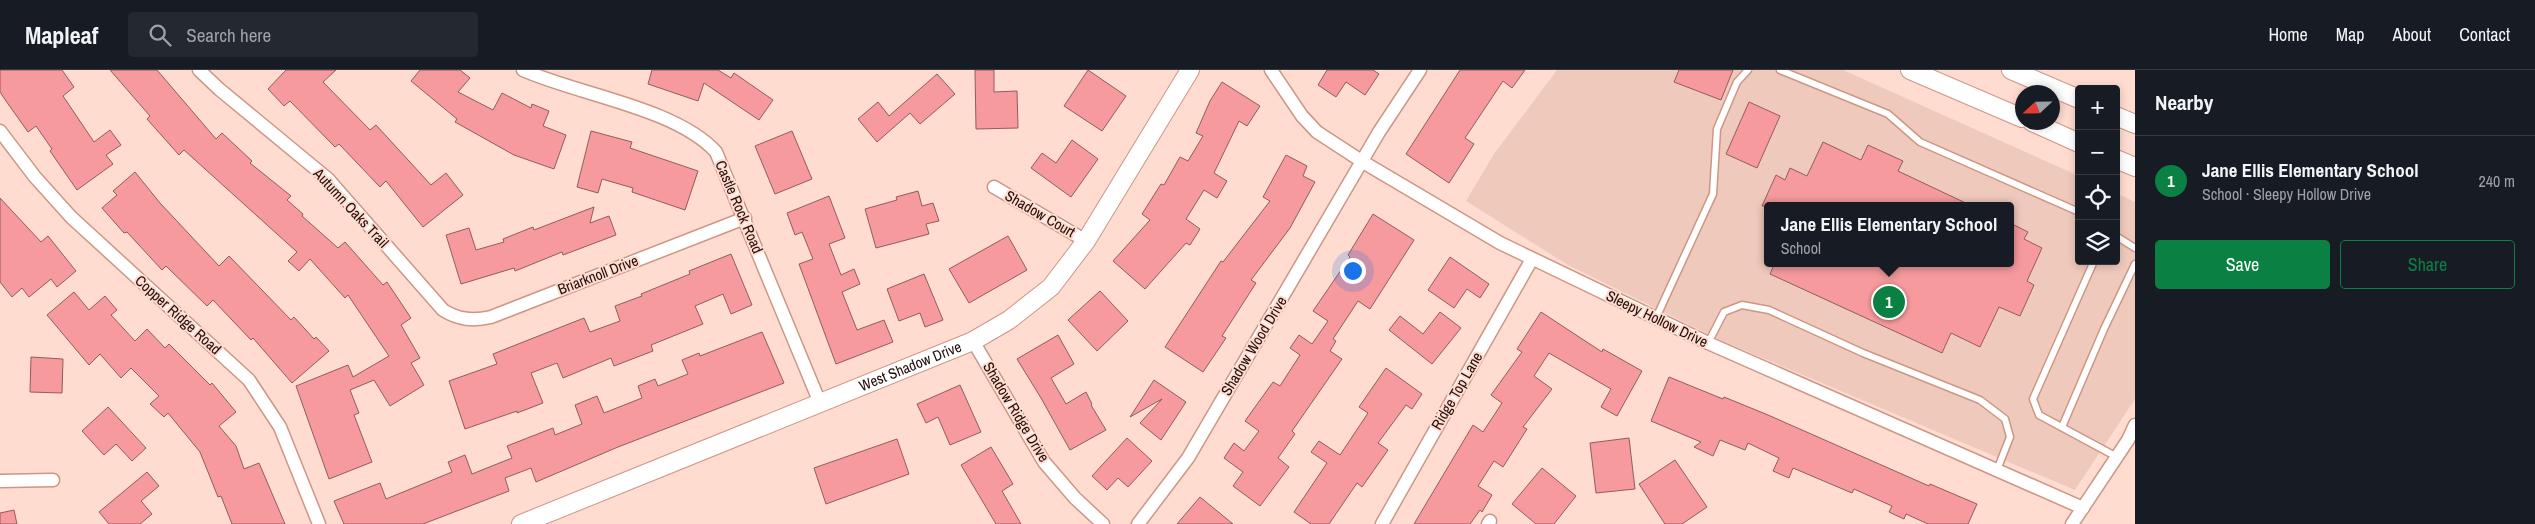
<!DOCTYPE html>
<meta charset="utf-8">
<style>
:root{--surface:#171b24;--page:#242831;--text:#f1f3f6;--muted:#9ea1a6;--line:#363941;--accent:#0b8043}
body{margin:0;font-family:"Archivo Narrow",sans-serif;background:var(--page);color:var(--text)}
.controls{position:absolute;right:15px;top:15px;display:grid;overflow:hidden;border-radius:5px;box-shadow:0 2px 8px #0003}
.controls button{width:45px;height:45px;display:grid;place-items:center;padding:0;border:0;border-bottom:1px solid var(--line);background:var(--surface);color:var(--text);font:25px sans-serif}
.compass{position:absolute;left:2015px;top:15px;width:45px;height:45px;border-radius:50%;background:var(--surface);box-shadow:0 2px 8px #0003;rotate:248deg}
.you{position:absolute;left:1352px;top:200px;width:18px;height:18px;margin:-12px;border:4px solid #fff;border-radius:50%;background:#1a73e8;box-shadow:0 0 0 8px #1a73e833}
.badge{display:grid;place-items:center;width:32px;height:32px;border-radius:50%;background:var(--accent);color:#fff;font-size:16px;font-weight:700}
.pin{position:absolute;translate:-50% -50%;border:2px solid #fff;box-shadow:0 1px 5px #0006}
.popup{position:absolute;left:1764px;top:132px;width:250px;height:65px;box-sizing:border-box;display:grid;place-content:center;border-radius:5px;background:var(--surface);filter:drop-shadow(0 1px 4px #0005);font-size:16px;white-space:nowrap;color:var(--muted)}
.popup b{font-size:19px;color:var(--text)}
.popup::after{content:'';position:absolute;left:50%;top:100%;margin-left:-10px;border:10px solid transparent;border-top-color:var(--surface)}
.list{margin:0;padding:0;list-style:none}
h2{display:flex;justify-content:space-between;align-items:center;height:65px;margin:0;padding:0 20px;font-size:21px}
h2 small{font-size:16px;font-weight:400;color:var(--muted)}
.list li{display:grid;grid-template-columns:32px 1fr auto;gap:15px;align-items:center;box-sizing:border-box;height:90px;padding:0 20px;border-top:1px solid var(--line)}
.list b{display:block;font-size:19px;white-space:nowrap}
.list p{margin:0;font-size:16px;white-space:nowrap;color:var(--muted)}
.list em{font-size:16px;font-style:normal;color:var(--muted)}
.actions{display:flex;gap:10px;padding:15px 20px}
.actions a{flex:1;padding:11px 0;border:1px solid var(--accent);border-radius:5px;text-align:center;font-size:18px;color:var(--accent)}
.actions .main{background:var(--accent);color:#fff}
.icon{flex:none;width:28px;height:28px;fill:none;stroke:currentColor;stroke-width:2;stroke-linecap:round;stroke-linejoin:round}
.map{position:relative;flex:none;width:2135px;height:454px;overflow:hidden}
header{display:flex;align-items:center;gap:30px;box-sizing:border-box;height:70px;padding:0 25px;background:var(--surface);border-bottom:1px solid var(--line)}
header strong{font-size:24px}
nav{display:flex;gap:28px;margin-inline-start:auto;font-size:18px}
.search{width:350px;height:45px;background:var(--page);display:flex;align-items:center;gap:12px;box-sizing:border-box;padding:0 18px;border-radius:5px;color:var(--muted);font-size:19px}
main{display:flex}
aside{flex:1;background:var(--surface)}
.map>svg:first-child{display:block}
.built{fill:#f0c9bd;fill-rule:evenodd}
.building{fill:#f69a9d;stroke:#925c5e}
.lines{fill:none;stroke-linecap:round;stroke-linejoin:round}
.lane-casing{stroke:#cd9685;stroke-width:9}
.street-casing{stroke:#cd9685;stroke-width:15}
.secondary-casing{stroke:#cd9685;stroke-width:20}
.lane{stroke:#fff;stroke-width:6}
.street{stroke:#fff;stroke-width:12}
.secondary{stroke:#fff;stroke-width:18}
.labels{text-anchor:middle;stroke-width:4;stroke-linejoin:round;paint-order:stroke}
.street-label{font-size:15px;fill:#220f09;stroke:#ffdbd0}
</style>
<header>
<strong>Mapleaf</strong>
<div class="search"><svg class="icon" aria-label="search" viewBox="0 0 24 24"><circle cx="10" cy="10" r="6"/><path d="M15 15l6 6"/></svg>Search here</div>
<nav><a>Home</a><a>Map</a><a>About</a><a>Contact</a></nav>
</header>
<main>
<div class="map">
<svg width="2135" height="454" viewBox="0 0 2135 454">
<rect width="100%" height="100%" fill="#ffdbd0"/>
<path class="built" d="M1557 0H1843L2079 106V191H2116V123L2135 132V329L2075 420 1720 270 1568 195 1466 131 1494 84ZM1768 136H2010V193H1768Z"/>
<g class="building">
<path d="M0 0H62L74 17 63 26 94 72 110 60 121 75 106 85 113 94 77 120 50 81 52 79 36 56 28 62 6 31 0 22Z"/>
<path d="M110 0H157L216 69 222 63 252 91 250 93 291 126 287 130 303 144 302 146 338 178 345 172 383 215 387 212 411 248 401 255 420 288 411 293 424 315 390 336 374 310 350 320 359 343 354 345 372 392 329 409 296 316 348 295 353 307 389 286 348 225 345 228 310 189 299 201 288 191 297 182 184 80 179 85 147 49 150 46Z"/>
<path d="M286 0H336L323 12 370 60 376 55 431 115 446 103 463 125 423 157 386 111 380 117 339 74 335 77 290 31 284 36 268 19Z"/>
<path d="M420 0H460L470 8 458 22 493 40 502 23 531 38 532 34 549 41 543 56 566 65 554 99 514 85 455 52 457 49 411 11Z"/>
<path d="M652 0H718L731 8 734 3 773 30 759 50 704 13 698 31 648 14Z"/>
<path d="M975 0H994V22L1017 21 1018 58 976 59Z"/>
<path d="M1088 0 1126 26 1102 61 1064 36Z"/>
<path d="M1327 0H1373L1379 4 1365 25 1346 12 1336 27 1318 15Z"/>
<path d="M1460 0H1525L1512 18 1503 11 1465 68 1474 74 1449 113 1406 84Z"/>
<path d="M1679 0H1733L1721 30 1674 12Z"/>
<path d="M937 4 955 24 920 54 910 43 877 72 858 49 878 32 889 46Z"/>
<path d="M1222 12 1260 36 1247 56 1239 51 1214 103 1227 111 1217 128 1204 120 1186 149 1200 159 1190 175 1186 173 1145 219 1113 191 1150 150 1142 144 1161 114 1164 115 1180 87 1188 91 1203 66 1196 63 1210 31Z"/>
<path d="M1749 32 1780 46 1757 98 1726 84Z"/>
<path d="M591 61 632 72 630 78 698 101 685 140 632 122 633 118 602 109 598 123 577 117Z"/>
<path d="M792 61 812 109 775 124 755 76Z"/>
<path d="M1072 70 1098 89 1071 127 1031 98 1042 83 1056 93Z"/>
<path d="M1823 72 1861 90 1868 75 1903 91 1898 101 1972 136H1762L1776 105 1785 110 1790 98 1807 106Z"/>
<path d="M1286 85 1307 96 1303 106 1315 112 1290 158 1251 210 1256 213 1222 266 1226 268 1203 302 1165 277 1221 191 1223 192 1270 131 1263 127Z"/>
<path d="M135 102 160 133 219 196 229 186 291 250 294 247 314 269 316 267 329 281 292 313 253 268 251 270 213 230 207 236 166 196 162 200 127 162 124 163 102 138 117 125 113 121Z"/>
<path d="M918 121 922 136 933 133 939 151 926 154 929 164 876 178 865 139 897 130 896 127Z"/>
<path d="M829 126 845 168 829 174 841 205 854 199 860 214 842 222 857 260 884 250 893 272 836 294 799 194 813 189 802 162 795 165 787 143Z"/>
<path d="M0 128 41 172 48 166 76 201 57 217 51 209 29 227 22 218 12 227 0 212Z"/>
<path d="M594 137 590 153 609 146 616 165 563 185 562 182 515 201 514 198 461 214 446 165 469 158 476 180 504 172 503 169 533 157 534 160Z"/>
<path d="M1373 144 1414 170 1370 239 1358 231 1333 269 1336 271 1330 281 1342 289 1292 361 1295 364 1278 388 1289 397 1260 436 1233 416 1243 402 1224 388 1234 373 1244 381 1259 361 1245 351 1273 312 1280 316 1300 285 1290 278 1299 265 1312 274 1328 251 1313 241 1350 187 1348 185Z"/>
<path d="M2010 153 2028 162 2024 169 2042 178 2027 211 2034 215 2020 246 1999 237 1980 277 1951 263 1942 283 1770 204 1775 193H2010Z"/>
<path d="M1008 166 1027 200 969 233 949 199Z"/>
<path d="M731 184 752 235 731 244 723 224 695 236 703 254 651 275 653 281 614 296 611 288 563 308 557 293 531 303 543 333 517 343V341L465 359 449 311 497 294 493 284 584 248 590 262 620 251 615 236 642 226 641 224 690 204 689 201Z"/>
<path d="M1450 187 1489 214 1480 228 1467 219 1454 238 1428 220Z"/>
<path d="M924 204 943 250 925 257 920 243 899 251 887 219Z"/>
<path d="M1100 221 1128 251 1097 281 1068 250Z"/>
<path d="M74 222 89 240 105 226 117 240 111 245 135 271 147 259 165 278 169 274 210 315 212 313 236 342 219 356 236 376 244 399 259 393 285 454H232L221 426 218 427 200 382 168 343 164 347 150 334 159 326 131 298 121 308 100 284 89 295 47 245Z"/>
<path d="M1440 242 1461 258 1432 294 1389 260 1400 246 1423 264Z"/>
<path d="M1541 242 1602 282 1603 279 1642 301 1617 346 1601 337 1611 319 1549 283 1534 306 1552 319 1523 357 1527 359 1503 397 1494 391 1478 416 1492 425 1482 442 1480 440 1470 454H1414L1473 355 1483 362 1502 333 1491 325 1522 282 1517 279Z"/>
<path d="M762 262 784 313 618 377 536 412 531 398 505 408 509 421 423 454H344L334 431 380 413 386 429 452 402 448 392 465 385 472 404 512 388 507 376 553 358 555 365 582 354 575 335 597 326 604 343 642 328 638 316 655 309 658 316 688 304 682 290 699 283 700 286Z"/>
<path d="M1058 265 1074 294 1051 308 1066 334 1086 322 1092 334 1091 335 1106 360 1070 380 1041 328 1017 289Z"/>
<path d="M31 287 63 289 62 323 30 322Z"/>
<path d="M1386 298 1422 324 1412 339 1406 335 1378 373 1388 380 1362 417 1357 413 1329 454H1311L1294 442 1327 393 1311 382 1319 371 1340 385 1368 343 1359 337Z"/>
<path d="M1669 307 1723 329 1724 327 1768 345 1929 416 1930 414 1977 434 1968 454H1928L1906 444 1904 449 1889 442 1892 436 1854 419 1852 423 1793 398 1789 408 1773 401 1779 388 1748 373 1745 380 1720 370 1713 386 1694 377 1701 372 1651 351Z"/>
<path d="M1154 310 1186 332 1161 370 1140 353 1162 329 1130 347Z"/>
<path d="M960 315 981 362 950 375 938 347 926 353 917 334Z"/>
<path d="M108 337 146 378 132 391 116 374 104 385 82 361Z"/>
<path d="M1127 368 1152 391 1128 417 1118 408 1107 420 1092 406Z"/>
<path d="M1629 368 1635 419 1596 423 1590 373Z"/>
<path d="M897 369 909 404 826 434 814 398Z"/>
<path d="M991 377 1013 414 1002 421 1021 454H996L961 395Z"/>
<path d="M1675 390 1707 437 1682 454H1665L1639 414Z"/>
<path d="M1542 398 1576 426 1554 454H1536L1512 434Z"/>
<path d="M147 402 159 416 141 431 152 444 140 454H109L99 442Z"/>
<path d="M1200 427 1233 454H1177Z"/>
<path d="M14 440 17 454H0V443Z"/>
</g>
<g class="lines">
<defs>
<g id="lane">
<path d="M1780 0 1888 44 1920 72 2079 142"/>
<path d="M2116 166 2135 178"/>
<path d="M2094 191 2033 329 2039 345 2117 387"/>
<path d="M1656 248 1713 124 1717 59 1737 12 1748 0"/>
<path d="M1708 273 1724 242 1742 235 1769 240 1863 283 1980 330 2005 349 2010 367 1997 400"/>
<path d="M2062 357 2104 259 2135 194"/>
</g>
<g id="street">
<path d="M199 0 219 19 328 109 443 240C459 250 473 251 491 247L745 148"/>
<path d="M523 0C579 25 676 38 716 82L820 333"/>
<path d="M1271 0 1302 46 1317 62 1363 92 1500 173 1708 273 2083 438"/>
<path d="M0 61 35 107 71 147 249 310 280 357 319 454"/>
<path d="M994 117 1086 171"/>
<path d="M973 271 1044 392 1075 428 1103 454"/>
<path d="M0 411 53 410"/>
<path d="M1138 454 1188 388 1379 62 1420 0"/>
<path d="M1382 454 1532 189"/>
<path d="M1488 454 1490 451"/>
<path d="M2072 454 2128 370 2135 355"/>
</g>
<g id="secondary">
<path d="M1910 0 2022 48"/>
<path d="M2011 0 2079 29"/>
<path d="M2116 46 2135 54"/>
<path d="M2032 52 2079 73"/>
<path d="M2116 89 2135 97"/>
<path id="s1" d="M521 454 973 271 1009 250 1051 217 1086 171 1190 0"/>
</g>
</defs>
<use href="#lane" class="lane-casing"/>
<use href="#street" class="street-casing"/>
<use href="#secondary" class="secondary-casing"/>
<use href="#lane" class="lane"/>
<use href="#street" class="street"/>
<use href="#secondary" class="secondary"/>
</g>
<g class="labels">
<g class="street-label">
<text transform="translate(739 137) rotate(67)" y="5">Castle Rock Road</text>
<text transform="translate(351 138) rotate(47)" y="5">Autumn Oaks Trail</text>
<text transform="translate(1040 144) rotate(30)" y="5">Shadow Court</text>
<text transform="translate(598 205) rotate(-21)" y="5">Briarknoll Drive</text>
<text transform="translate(178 245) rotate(42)" y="5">Copper Ridge Road</text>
<text transform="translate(1657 249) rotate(26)" y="5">Sleepy Hollow Drive</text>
<text transform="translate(1254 276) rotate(-59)" y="5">Shadow Wood Drive</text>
<text dy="5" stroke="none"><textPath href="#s1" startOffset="420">West Shadow Drive</textPath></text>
<text transform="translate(1457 321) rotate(-60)" y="5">Ridge Top Lane</text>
<text transform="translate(1016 342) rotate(59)" y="5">Shadow Ridge Drive</text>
</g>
</g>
</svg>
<div class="controls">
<button>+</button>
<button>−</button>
<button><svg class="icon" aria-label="locate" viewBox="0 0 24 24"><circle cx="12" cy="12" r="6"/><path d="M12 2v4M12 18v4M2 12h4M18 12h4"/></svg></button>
<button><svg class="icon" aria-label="layers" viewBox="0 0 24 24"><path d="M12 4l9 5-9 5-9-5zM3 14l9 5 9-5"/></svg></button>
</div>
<svg class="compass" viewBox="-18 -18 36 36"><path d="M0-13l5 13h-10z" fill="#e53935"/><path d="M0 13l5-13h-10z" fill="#9ea1a6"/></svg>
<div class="you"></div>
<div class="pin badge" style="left:1889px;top:232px">1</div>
<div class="popup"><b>Jane Ellis Elementary School</b>School</div>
</div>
<aside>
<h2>Nearby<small></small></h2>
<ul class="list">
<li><span class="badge">1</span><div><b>Jane Ellis Elementary School</b><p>School · Sleepy Hollow Drive</p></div><em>240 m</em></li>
</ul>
<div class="actions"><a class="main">Save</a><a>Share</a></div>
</aside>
</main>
